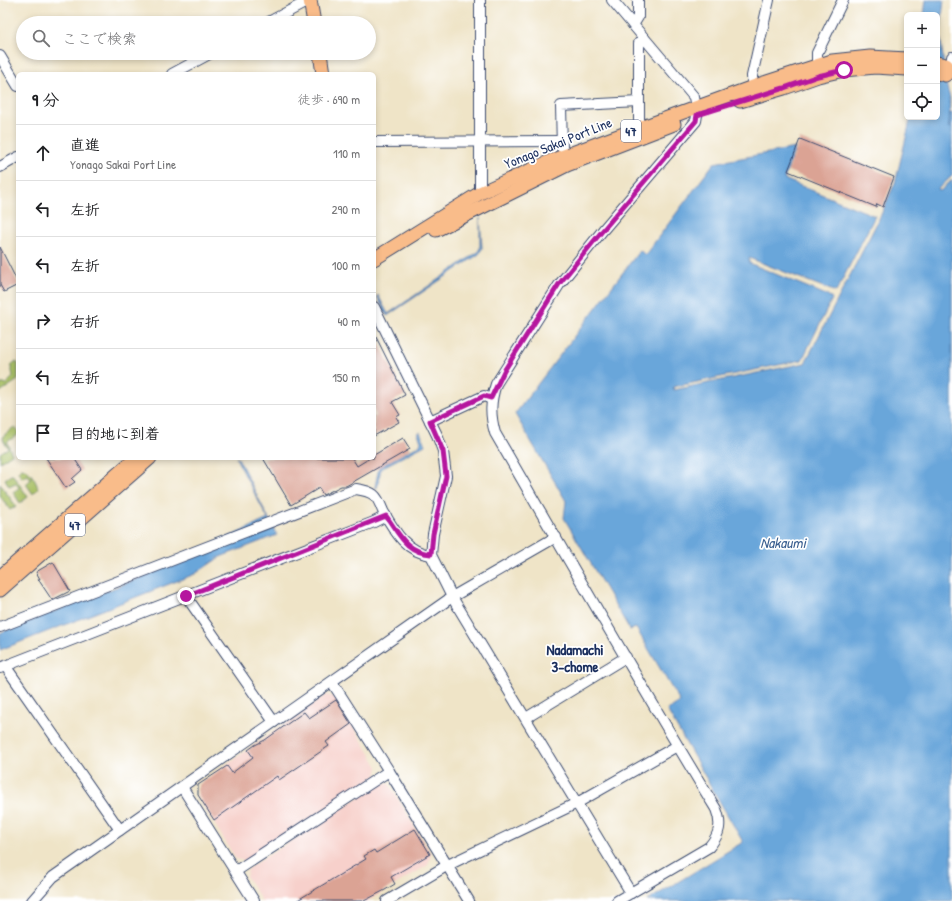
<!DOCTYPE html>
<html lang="ja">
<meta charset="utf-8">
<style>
body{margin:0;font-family:"Patrick Hand","Klee One",sans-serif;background:#f6f6f6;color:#202124}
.controls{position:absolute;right:12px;top:12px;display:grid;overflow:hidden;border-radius:6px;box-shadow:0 2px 6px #0003}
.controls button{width:36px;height:36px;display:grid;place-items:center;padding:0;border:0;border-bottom:1px solid #e0e0e0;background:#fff;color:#202124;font:20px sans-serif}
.stop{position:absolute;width:12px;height:12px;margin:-9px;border:3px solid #b5179e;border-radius:50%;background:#fff}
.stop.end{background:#b5179e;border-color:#fff;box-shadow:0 1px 4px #0008}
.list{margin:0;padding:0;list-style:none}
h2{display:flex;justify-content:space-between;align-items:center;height:52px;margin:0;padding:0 16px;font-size:17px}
h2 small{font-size:13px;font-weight:400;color:#757577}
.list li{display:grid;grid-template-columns:26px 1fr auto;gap:12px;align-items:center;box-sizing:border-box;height:56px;padding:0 16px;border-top:1px solid #e0e0e0}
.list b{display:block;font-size:15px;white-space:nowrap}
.list p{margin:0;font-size:13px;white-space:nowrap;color:#757577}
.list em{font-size:13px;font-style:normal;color:#757577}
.icon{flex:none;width:22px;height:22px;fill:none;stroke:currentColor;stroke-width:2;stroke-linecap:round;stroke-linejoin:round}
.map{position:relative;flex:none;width:952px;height:901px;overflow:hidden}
.search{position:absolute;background:#fff;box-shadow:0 2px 6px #0003;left:16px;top:16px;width:360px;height:44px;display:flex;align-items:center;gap:10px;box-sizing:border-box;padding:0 14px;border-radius:22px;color:#757577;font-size:15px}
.panel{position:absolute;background:#fff;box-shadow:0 2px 6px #0003;left:16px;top:72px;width:360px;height:388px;border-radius:6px}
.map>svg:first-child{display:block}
.built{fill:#f7d0cb}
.green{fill:#a9c065;stroke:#627862}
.water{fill:#69a6da;stroke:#426a9c}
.building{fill:#dba394}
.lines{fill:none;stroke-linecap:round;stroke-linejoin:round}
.minor-casing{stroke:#3b4a6e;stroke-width:12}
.major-casing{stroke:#3b4a6e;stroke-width:15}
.minor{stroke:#fff;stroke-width:10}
.major{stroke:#f9bc8a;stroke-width:13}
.route{stroke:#b5179e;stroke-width:5}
.labels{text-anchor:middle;stroke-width:3.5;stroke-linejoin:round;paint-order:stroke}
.shield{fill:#fff;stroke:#5f6d8e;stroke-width:1}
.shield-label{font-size:13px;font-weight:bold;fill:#1b2f5e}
.street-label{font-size:14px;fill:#1b2f5e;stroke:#fff}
.water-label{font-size:15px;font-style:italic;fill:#3a5f90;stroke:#fff}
.neighbourhood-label{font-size:15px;font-weight:bold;fill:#1b2f5e;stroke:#fff}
</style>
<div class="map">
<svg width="952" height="901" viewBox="0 0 952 901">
<rect width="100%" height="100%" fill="#fff"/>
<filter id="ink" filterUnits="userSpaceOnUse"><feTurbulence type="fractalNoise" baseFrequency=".025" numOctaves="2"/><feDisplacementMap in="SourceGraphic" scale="8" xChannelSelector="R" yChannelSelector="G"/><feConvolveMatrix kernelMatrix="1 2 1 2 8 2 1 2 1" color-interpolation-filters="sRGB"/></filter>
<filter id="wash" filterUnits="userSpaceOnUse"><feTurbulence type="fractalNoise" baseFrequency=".012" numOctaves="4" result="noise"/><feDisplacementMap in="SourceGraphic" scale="16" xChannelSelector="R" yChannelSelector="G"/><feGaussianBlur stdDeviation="0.9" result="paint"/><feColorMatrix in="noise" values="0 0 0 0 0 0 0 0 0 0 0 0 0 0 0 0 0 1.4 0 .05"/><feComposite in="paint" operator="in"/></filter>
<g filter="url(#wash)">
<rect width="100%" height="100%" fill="#efe4c7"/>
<!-- built -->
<g class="built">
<polygon points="326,695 336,698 378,767 376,776 245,861 236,859 197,795 199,784"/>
<polygon points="381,783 389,784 431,854 428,865 368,901 262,901 246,876 249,868"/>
</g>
<!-- green -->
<g class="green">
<polygon points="15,362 18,363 18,380 0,392 0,384 6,384 13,377 11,365"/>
<polygon points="14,427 18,430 18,435 7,442 12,454 0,462 0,453 8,448 2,437"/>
<path d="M21,468C29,468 37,482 38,489L33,494L26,484L31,479L28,475L22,478L18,472Z"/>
<polygon points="11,475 13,475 28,497 20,503 13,492 19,488 16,483 9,486 5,479"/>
<polygon points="0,484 16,506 10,510 0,496"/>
</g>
<!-- water -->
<g class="water">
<polygon points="926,0 944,0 940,34 947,88 950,98 949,128 950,113 952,113 952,176 938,189 940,191 952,180 952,901 647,901 743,842 667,710 680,702 636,628 630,630 564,518 566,501 515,414 640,250 645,255 714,163 795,148 784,179 875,216 836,292 749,258 749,263 831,297 832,299 802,360 673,387 674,390 805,363 880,217 895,183 911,117 937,117 937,15 924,15"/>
<polygon points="480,218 482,248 479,254 387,316 377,296 378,295 388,314 478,252 480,248"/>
<polygon points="420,432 425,445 381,468 377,488 375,487 379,467 420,445 421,442 418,433"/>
<polygon points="236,458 238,458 277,535 220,557 195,574 0,650 0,633 78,602 77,600 81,601 145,576 268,519"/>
</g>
<g id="blocks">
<!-- building -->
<g class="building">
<polygon points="800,139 894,177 883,207 877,204 876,207 788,171"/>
<polygon points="0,247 18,283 18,285 4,292 0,285"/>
<polygon points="374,333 405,395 392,402 400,415 396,417 399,422 374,436 374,417 376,416 374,411"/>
<polygon points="403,438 410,449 346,486 341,486 323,495 319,488 291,505 263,458 352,458 357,466 370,458 374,458 374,455"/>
<polygon points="46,458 74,458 82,470 72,479 75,482 66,488"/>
<polygon points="53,562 70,591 52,600 38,579 40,579 36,572"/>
<polygon points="336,700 351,724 326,742 329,746 279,780 277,776 214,820 198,795 198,785 227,766 232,773 253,757 248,750 255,745 265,740 304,712 309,718"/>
<polygon points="415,829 430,854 391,877 395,884 385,890 364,901 296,901 366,859 364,856 374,850 376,853"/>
</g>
</g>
</g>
<g filter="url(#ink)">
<use href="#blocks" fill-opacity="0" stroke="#3b4a6e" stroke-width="1"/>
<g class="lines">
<!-- minor casing -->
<g class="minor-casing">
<g id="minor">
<path d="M612,0L694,97L697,115L696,121L603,230L559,285L496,384C490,402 490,415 495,433C568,559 640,685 716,809C722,824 720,834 709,847L617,901"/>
<polyline points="267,23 310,0"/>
<polyline points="633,25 638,17 638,0"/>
<polyline points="0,56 18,86"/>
<polyline points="951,71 952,57"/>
<polyline points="817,72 817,53 843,0"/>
<polyline points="172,74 211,53"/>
<polyline points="753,93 752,76 769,0"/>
<polyline points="639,128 639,43 644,38"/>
<polyline points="374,142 561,141"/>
<polyline points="562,148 561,106 639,102"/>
<polyline points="0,167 18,157"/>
<polyline points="480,193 480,0"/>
<polyline points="374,307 437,435 443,451 446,476 433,534 431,555 452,597 631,893"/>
<polyline points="430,421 484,396 491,399"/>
<polyline points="186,596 274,722"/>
<path d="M0,627L356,489C363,490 369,491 374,495C378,498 381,506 383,511C395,532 406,552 431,555"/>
<polyline points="6,667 120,830"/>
<polyline points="0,668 374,522 386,516"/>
<polyline points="526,718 626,657"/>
<polyline points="389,771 469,901"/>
<polyline points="182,787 254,901"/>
<polyline points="236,871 389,771 332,682"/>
<polyline points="32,901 53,877 452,597 556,537"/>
<polyline points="387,901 448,865 577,803 677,746"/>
</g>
</g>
<!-- major casing -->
<g class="major-casing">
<g id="major">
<polyline points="310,0 314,23"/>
<polyline points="320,53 323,74"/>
<polyline points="937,63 946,65 951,71"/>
<polyline points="937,73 945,75 952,71"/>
<polyline points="740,101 784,88 818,76 844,70 875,67 907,69"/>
<polyline points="436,230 567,165 674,124"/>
<polyline points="374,259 480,193 553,160 626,133 761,84 832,61 870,57 907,59"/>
<polyline points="0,577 136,458"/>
<polyline points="0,590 150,458"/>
</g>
</g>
<!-- minor -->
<use href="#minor" class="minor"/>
<!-- major -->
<use href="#major" class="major"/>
</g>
</g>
<g class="lines" filter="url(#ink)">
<!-- route -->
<path class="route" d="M186,596L386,516C400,535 406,552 431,554L433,534L446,476L443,451L430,421L484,396L491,398L504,371L559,284L603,230L696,121L697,115L784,88L818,76L844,70"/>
</g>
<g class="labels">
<!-- shield labels -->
<g class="shield">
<rect x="621" y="120" width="20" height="22" rx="3"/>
<rect x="65" y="514" width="20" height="22" rx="3"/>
</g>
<g class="shield-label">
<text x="631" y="136">47</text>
<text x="75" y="530">47</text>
</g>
<!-- street labels -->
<g class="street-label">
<text transform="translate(558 143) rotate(-22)" y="5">Yonago Sakai Port Line</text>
</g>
<!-- water labels -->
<g class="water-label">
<text x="783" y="548">Nakaumi</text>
</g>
<!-- neighbourhood labels -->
<g class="neighbourhood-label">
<text x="575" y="655">Nadamachi<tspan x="575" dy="17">3-chome</tspan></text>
</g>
</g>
</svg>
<div class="controls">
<button>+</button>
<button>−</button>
<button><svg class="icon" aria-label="locate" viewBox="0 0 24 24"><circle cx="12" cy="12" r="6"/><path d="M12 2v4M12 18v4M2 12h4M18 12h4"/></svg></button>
</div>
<div class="stop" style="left:844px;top:70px"></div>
<div class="stop end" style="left:186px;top:596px"></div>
<div class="search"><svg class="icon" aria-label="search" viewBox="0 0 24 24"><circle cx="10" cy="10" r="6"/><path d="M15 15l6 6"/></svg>ここで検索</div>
<section class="panel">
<h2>9 分<small>徒歩 · 690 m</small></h2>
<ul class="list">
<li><svg class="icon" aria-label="ahead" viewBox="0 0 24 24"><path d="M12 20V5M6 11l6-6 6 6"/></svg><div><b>直進</b><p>Yonago Sakai Port Line</p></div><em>110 m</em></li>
<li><svg class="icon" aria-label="left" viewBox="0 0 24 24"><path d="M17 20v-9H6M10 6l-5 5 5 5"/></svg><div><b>左折</b></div><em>290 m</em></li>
<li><svg class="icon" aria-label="left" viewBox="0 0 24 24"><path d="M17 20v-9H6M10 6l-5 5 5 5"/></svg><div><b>左折</b></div><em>100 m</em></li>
<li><svg class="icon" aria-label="right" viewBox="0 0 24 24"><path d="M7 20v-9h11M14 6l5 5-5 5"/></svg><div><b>右折</b></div><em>40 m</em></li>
<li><svg class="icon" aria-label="left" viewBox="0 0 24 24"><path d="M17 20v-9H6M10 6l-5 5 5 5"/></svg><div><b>左折</b></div><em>150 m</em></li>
<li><svg class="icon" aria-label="arrive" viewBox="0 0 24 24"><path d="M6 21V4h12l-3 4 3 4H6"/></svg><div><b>目的地に到着</b></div></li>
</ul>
</section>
</div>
